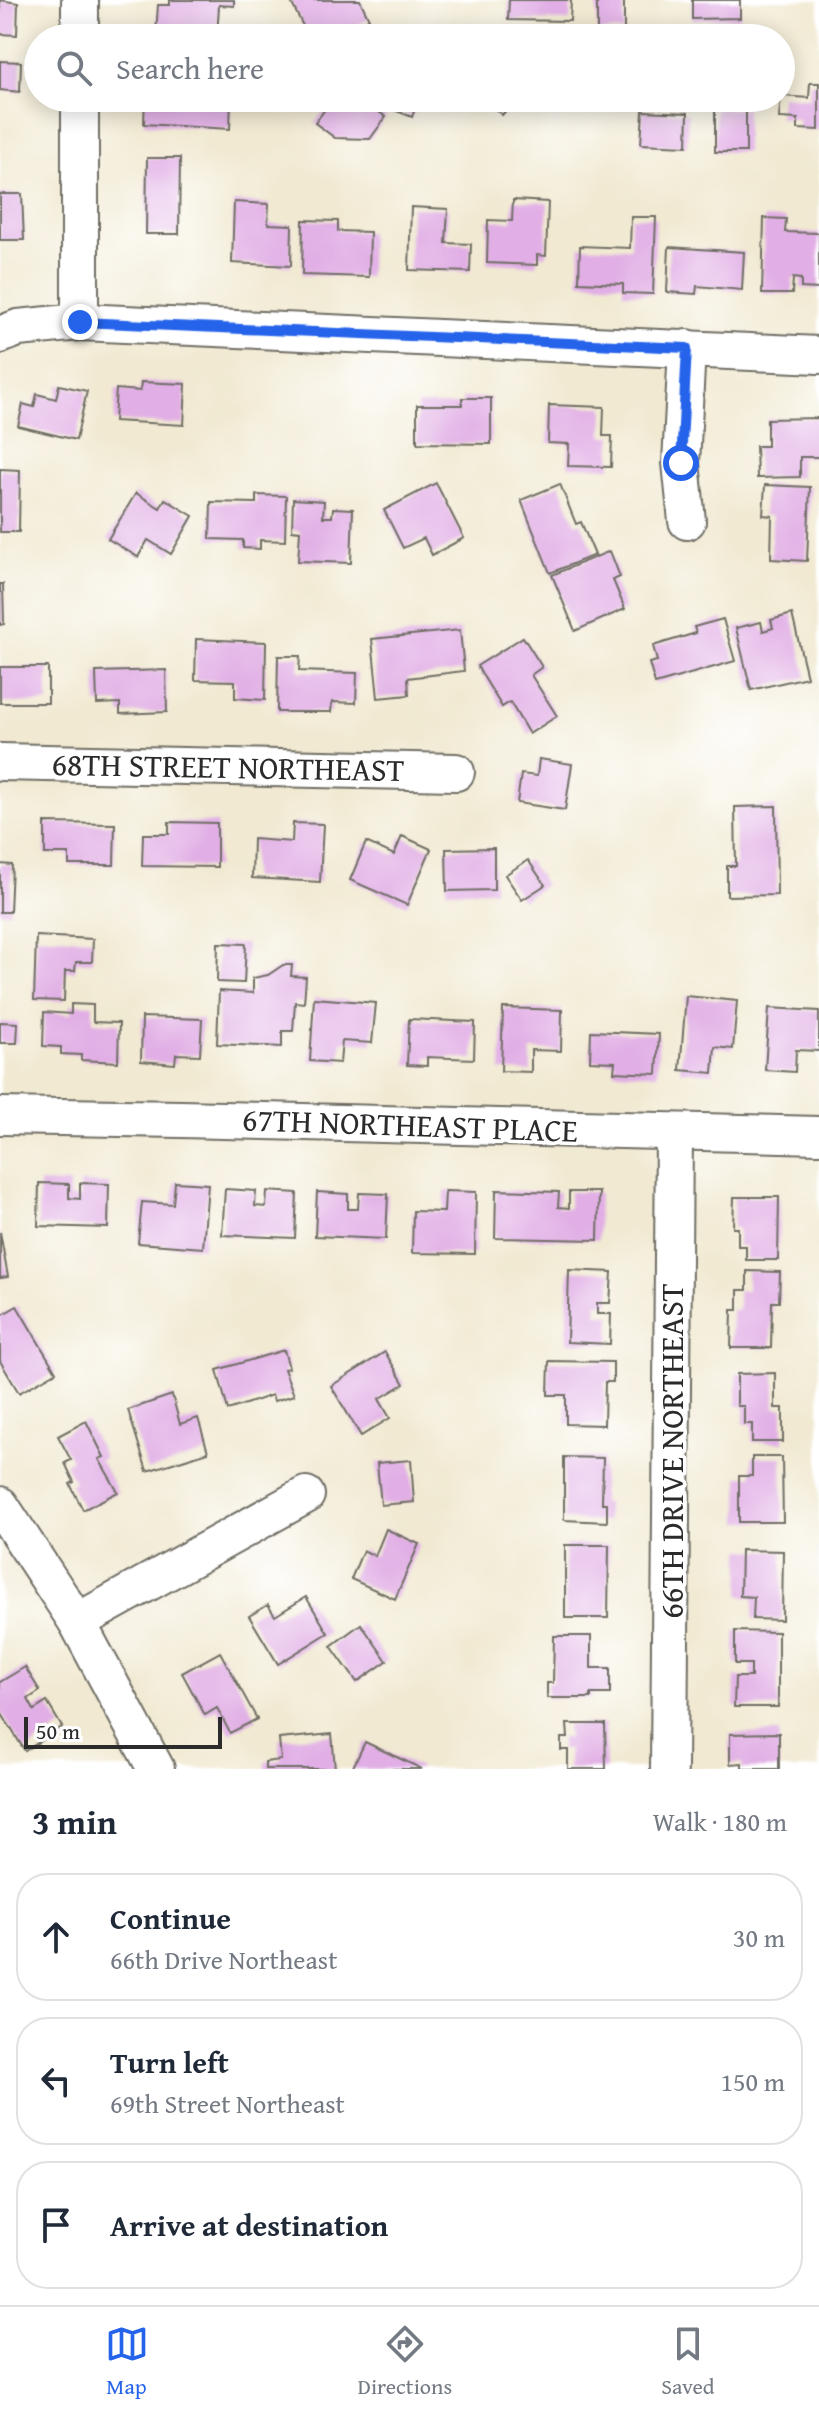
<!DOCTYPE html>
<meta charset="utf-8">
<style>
body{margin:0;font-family:"Gentium Book Plus",serif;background:#f6f6f7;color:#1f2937}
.scale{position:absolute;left:24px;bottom:20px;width:198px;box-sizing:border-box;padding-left:8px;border:4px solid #2b2b2b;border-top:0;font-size:22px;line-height:28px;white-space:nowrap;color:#2b2b2b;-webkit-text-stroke:6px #fff;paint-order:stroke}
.stop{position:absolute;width:24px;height:24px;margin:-18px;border:6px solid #2563eb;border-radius:50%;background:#fff}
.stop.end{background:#2563eb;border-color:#fff;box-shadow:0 2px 8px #0008}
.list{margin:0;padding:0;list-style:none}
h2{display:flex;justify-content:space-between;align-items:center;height:104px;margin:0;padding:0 32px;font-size:34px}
h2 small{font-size:26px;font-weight:400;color:#747a83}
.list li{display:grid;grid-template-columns:52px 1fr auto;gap:24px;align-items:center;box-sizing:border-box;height:128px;margin:0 16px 16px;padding:0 16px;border:2px solid #e0e1e3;border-radius:32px}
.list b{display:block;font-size:30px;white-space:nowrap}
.list p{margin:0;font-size:26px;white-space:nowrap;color:#747a83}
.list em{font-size:26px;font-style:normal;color:#747a83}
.icon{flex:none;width:44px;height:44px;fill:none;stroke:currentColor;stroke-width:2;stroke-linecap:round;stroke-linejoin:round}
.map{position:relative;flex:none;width:819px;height:1769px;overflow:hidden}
.search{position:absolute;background:#fff;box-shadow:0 4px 20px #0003;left:24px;right:24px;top:24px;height:88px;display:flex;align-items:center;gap:20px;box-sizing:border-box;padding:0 28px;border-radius:44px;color:#747a83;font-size:30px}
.sheet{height:536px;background:#fff}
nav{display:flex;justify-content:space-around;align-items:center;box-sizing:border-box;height:112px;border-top:2px solid #e0e1e3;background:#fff;font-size:22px;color:#747a83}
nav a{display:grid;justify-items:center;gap:4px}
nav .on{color:#2563eb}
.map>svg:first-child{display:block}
.building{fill:#e1afe5}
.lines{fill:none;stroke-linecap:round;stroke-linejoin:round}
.minor-casing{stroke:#706e65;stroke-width:40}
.minor{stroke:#fff;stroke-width:36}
.route{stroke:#2563eb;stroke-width:10}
.labels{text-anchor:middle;stroke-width:7;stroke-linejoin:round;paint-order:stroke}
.street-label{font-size:32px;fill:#2b2b2b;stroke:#fff}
</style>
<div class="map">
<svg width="819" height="1769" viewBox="0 0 819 1769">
<rect width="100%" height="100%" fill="#fff"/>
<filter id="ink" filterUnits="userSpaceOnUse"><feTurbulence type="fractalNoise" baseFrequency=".0125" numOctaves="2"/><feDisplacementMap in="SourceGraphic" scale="16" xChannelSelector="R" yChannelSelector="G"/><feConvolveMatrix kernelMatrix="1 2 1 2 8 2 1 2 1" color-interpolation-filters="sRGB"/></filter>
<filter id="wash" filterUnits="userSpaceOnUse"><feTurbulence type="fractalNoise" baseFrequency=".006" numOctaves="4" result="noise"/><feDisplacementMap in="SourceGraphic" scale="32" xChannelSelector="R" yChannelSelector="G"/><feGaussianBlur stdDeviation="1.8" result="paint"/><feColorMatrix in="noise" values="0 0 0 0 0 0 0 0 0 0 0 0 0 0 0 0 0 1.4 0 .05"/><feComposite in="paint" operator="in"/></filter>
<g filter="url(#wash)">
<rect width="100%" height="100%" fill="#f1e9d1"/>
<g id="blocks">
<!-- building -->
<g class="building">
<polygon points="0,0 18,3 17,35 0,34"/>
<polygon points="170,0 234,0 234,6 219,5 217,38 171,38 156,35 158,5 170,5"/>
<polygon points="290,0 360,0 369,19 331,38 309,38"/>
<polygon points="509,0 571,0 570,21 508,20"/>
<rect x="597" y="0" width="27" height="31"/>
<polygon points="692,0 740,0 740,18 692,19"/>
<polygon points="0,61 21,62 20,92 0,90"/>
<polygon points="810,83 819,83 819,130 798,129 798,119 779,118 781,96 809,98"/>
<polygon points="145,98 231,98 230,129 144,124"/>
<polygon points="238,98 268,98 268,106 237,106"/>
<polygon points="333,98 359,98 386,117 370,139 335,138 315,123"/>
<polygon points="363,98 419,98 412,117"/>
<polygon points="483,98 517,98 502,115"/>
<rect x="699" y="98" width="42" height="4"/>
<rect x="715" y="109" width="31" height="43"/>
<polygon points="643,111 688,113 687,146 641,144"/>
<polygon points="147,158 180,158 179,234 146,234"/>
<polygon points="0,194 22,194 24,240 0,240"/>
<polygon points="513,200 548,202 546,256 537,255 537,265 487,263 488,220 512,221"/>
<polygon points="234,202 269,204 268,224 292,225 291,266 232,263"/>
<polygon points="411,207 448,209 446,243 471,244 470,272 409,270"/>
<polygon points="631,217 656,217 653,294 623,293 623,284 579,282 580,246 630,248"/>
<polygon points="764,218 786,219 785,232 819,233 819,289 801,288 801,279 793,278 792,294 762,294"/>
<polygon points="303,220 338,221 338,231 370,232 369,277 302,275"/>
<polygon points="669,247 744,252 742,290 697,286 696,294 667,292"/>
<polygon points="141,382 186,384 184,425 114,421 116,389 140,391"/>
<polygon points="59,385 87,391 76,440 18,426 23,404 34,407 37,394 56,399"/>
<polygon points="462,398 491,398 491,444 417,443 417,405 462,405"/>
<polygon points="549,405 604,407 603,436 612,436 611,467 568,466 569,444 548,443"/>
<polygon points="819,418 819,457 800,457 800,477 757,478 756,446 767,446 767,419"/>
<polygon points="0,469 20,470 19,532 0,532"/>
<polygon points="436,483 464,538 432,555 424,538 403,548 384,510"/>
<polygon points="560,484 576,524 581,522 595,555 550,573 521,500"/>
<polygon points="765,485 810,487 807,561 771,559 772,516 763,515"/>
<polygon points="136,493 160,508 165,499 193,516 171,554 148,540 138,557 108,539"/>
<polygon points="256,495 286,496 285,541 260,540 260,549 243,548 243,540 210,539 211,502 256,503"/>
<polygon points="293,499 324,501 323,517 332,517 333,508 353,509 351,563 298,561 300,531 292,530"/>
<polygon points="610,551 620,577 613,580 625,609 575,631 552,575"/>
<polygon points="0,584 3,584 4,624 0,625"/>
<polygon points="792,614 807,677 751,690 736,628 761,622 763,631 773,628 771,620"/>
<polygon points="723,619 735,661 655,684 649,663 657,661 653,646 696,633 694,627"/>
<polygon points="460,630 464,671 408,678 409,695 378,698 372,639"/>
<polygon points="523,637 542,667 531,675 557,716 529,734 510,702 502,707 477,666"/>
<polygon points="196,639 266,642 265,700 235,698 235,681 195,680"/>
<polygon points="278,656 300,656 299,671 357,673 356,703 332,702 331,712 277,712"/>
<rect x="0" y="667" width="48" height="36"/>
<polygon points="166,670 167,712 120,714 120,703 97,704 96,672"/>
<polygon points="539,759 572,764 565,810 517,803 521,774 537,776"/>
<polygon points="776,806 777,895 727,896 727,866 736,866 735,807"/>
<polygon points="169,822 217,823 217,867 142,866 143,834 169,834"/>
<polygon points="45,823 115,824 114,865 69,865 69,854 45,854"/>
<polygon points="293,823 323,824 320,882 252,878 253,839 292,842"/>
<polygon points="402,836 431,849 407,905 350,880 366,842 394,855"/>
<polygon points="494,848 494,890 447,891 446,849"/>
<polygon points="528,860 545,885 522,900 505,875"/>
<polygon points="0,864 12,865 10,912 0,912"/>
<polygon points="36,936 93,939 92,962 76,962 75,971 65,971 64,1001 34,1000"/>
<polygon points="218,943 246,944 244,983 217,982"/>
<polygon points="283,965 292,965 291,976 306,977 304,1003 295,1002 293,1031 282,1031 282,1047 217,1044 219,991 253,993 253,978 268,975"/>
<polygon points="686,996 737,1001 733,1049 715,1047 713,1073 680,1070"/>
<polygon points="314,998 376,1003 372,1043 342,1041 340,1063 310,1061"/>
<polygon points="71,1004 93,1005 93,1022 119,1023 118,1062 81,1060 81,1055 61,1054 61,1047 43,1046 44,1012 71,1014"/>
<polygon points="503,1008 562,1010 561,1051 531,1050 531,1072 501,1071"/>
<polygon points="769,1008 819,1011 819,1051 796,1050 795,1072 765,1070"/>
<polygon points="142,1017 202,1019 200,1055 176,1054 175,1064 141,1061"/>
<polygon points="409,1019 475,1022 474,1059 427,1057 427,1066 407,1065"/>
<polygon points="0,1022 18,1023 17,1043 0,1043"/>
<polygon points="591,1031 659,1034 657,1074 614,1072 615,1062 590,1061"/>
<polygon points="175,1182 208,1184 203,1248 138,1243 142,1202 173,1204"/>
<polygon points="39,1183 69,1184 69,1198 80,1199 80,1183 109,1184 108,1228 38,1226"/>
<polygon points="225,1189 256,1191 255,1206 266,1207 267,1191 297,1193 295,1238 222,1235"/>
<polygon points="496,1190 559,1192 558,1207 569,1208 569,1192 599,1192 598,1240 495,1238"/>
<polygon points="445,1191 476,1192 475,1254 412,1253 413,1211 444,1212"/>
<polygon points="317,1192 348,1194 348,1209 358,1209 359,1193 388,1194 386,1239 315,1236"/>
<polygon points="734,1197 779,1197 778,1260 746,1260 746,1246 738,1246 738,1228 733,1228"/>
<polygon points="0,1232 8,1277 0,1278"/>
<polygon points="569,1270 612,1272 610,1303 597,1303 597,1314 611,1314 610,1344 567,1342"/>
<polygon points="747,1271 780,1272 779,1302 772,1302 771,1348 731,1348 732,1310 738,1310 738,1290 747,1290"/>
<polygon points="17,1306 56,1372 19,1393 0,1361 0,1316"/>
<polygon points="284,1350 289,1368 284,1369 294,1395 274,1401 272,1395 228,1410 217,1370"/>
<polygon points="385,1352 404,1384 379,1399 390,1418 361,1436 331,1386"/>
<polygon points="549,1361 613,1362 613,1382 605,1382 604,1425 566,1424 566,1395 548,1395"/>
<polygon points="775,1373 775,1408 783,1408 783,1442 752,1442 752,1424 744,1424 744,1406 737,1406 737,1374"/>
<polygon points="172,1395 180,1424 198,1418 208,1452 147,1471 128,1410"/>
<polygon points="86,1421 104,1457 99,1459 118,1492 83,1510 70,1484 74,1482 65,1463 71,1460 58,1436"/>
<polygon points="564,1457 603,1458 602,1503 607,1503 607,1522 564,1520"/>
<polygon points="752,1457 782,1457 783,1522 739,1522 739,1476 752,1476"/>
<polygon points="411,1460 414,1502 381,1505 377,1463"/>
<polygon points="386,1529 419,1544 395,1599 351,1579 363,1550 375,1556"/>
<polygon points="565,1545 609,1545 608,1618 565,1618"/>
<polygon points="741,1550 783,1551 782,1620 753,1619 754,1597 740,1596"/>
<polygon points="306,1597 328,1633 278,1664 249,1616 268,1605 275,1616"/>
<polygon points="361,1624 387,1661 357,1682 331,1646"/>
<polygon points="735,1631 778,1632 778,1707 734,1707 735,1677 751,1677 751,1664 735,1664"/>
<polygon points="554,1636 591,1636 591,1668 610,1668 610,1694 591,1694 591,1698 547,1698 547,1683 553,1683"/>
<polygon points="220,1652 257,1719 230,1733 217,1708 205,1715 182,1673"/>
<polygon points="25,1667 40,1691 28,1699 34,1710 47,1702 62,1727 25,1751 0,1711 0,1682"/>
<polygon points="567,1724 605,1724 606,1769 568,1769 568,1750 561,1750 561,1738 568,1738"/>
<polygon points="779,1733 779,1769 742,1769 742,1763 730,1764 730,1734"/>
<polygon points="332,1734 335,1769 265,1769 265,1762 281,1760 279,1739"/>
<polygon points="365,1742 422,1769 352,1769"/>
</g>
</g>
</g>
<g filter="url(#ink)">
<use href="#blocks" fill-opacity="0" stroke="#706e65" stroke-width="2"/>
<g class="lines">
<!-- minor casing -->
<g class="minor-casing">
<g id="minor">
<polyline points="80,0 80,38"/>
<polyline points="80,98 80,322"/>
<polyline points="0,335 18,328 80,322 819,355"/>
<polyline points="687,348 681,463 687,521"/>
<polyline points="0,762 456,772"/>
<polyline points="0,1116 181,1119 819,1135"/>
<polyline points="0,1505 77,1622 156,1769"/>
<polyline points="77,1622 306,1495"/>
<polyline points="669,1769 674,1133"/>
</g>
</g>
<!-- minor -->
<use href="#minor" class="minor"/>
</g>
</g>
<g class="lines" filter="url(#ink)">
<!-- route -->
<polyline class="route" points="80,322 687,348 681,463"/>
</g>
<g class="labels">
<!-- street labels -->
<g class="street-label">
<text transform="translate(228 767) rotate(1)" y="11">68TH STREET NORTHEAST</text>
<text transform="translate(410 1125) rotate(2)" y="11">67TH NORTHEAST PLACE</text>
<text transform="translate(672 1451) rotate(-90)" y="11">66TH DRIVE NORTHEAST</text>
</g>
</g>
</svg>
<div class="scale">50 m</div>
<div class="stop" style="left:681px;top:463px"></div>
<div class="stop end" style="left:80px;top:322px"></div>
<div class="search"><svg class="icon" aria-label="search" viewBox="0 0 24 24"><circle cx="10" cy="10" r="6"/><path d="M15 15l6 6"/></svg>Search here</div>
</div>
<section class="sheet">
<h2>3 min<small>Walk · 180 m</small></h2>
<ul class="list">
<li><svg class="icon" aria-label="ahead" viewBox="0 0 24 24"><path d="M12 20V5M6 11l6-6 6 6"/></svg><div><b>Continue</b><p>66th Drive Northeast</p></div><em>30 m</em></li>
<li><svg class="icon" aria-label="left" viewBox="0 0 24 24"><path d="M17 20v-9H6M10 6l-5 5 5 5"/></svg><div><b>Turn left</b><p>69th Street Northeast</p></div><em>150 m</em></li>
<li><svg class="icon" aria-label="arrive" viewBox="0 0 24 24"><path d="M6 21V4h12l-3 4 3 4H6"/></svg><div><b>Arrive at destination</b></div></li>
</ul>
</section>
<nav>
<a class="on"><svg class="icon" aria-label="map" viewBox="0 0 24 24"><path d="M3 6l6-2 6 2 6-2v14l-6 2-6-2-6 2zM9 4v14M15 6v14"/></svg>Map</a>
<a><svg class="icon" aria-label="directions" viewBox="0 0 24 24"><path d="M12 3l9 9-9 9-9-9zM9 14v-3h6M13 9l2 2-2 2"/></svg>Directions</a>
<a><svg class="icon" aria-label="saved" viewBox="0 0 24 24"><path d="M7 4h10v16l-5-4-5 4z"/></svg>Saved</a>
</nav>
